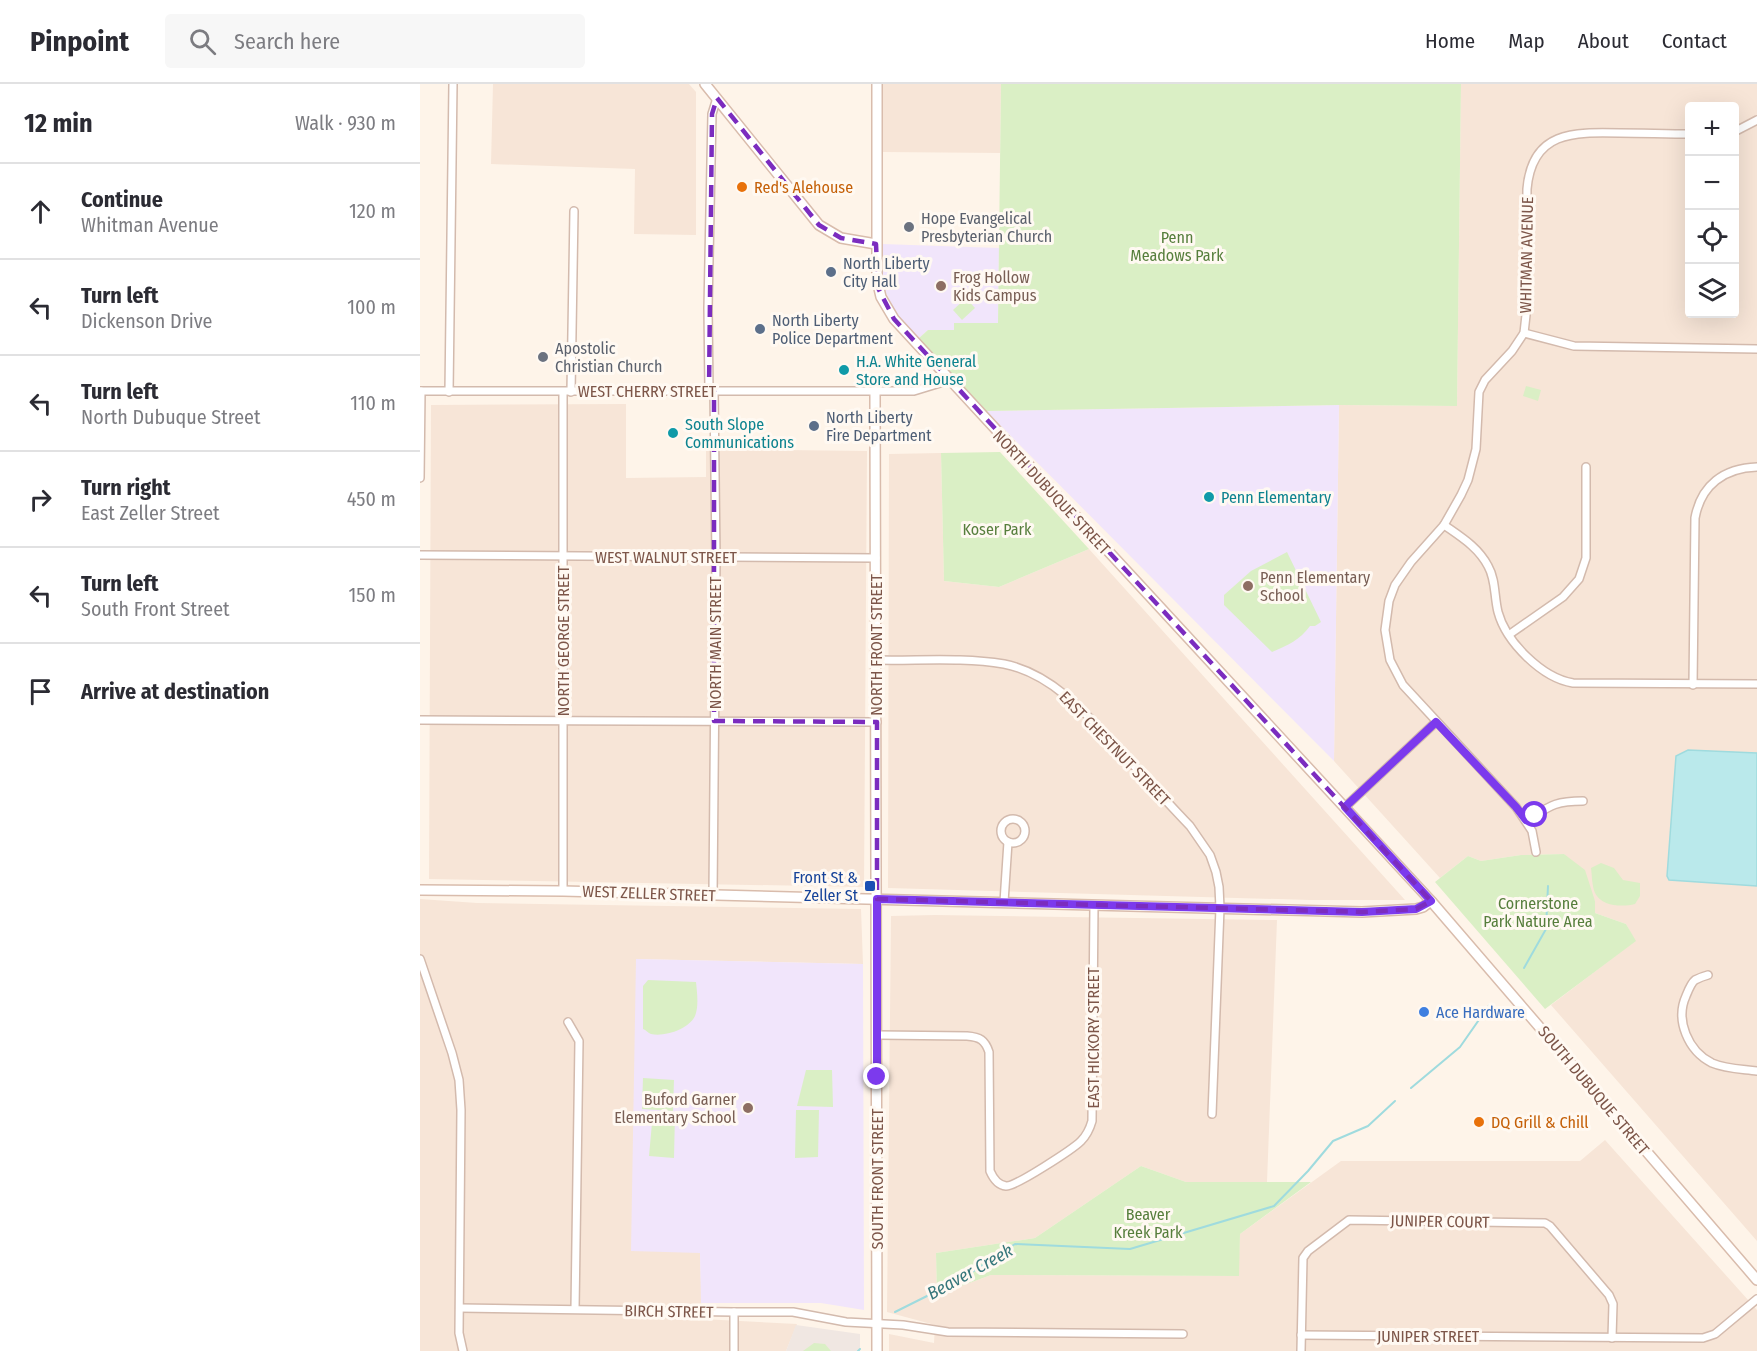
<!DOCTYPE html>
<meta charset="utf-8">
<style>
body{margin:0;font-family:"Fira Sans Condensed",sans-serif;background:#f7f7f7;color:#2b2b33}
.controls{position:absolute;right:18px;top:18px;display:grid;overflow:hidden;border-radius:6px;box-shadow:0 6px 24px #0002}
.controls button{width:54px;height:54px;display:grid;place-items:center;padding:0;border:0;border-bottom:2px solid #e1e1e2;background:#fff;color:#2b2b33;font:30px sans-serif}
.stop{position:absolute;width:18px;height:18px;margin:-14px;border:4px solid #7c3aed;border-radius:50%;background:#fff}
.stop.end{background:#7c3aed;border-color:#fff;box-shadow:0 2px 6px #0008}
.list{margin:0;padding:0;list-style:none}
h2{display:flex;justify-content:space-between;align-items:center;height:78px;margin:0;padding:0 24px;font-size:26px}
h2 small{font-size:20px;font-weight:400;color:#7c7c81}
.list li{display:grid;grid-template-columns:39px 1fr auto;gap:18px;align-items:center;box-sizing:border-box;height:96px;padding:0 24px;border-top:2px solid #e1e1e2}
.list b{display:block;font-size:22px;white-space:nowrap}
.list p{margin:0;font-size:20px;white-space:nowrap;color:#7c7c81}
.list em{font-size:20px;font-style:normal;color:#7c7c81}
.icon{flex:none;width:33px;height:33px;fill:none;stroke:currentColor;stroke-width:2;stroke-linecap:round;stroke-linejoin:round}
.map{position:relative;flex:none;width:1337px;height:1267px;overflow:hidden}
header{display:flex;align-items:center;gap:36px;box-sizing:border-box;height:84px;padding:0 30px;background:#fff;border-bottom:2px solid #e1e1e2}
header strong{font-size:28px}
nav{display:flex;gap:33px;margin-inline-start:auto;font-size:21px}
.search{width:420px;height:54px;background:#f7f7f7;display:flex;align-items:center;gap:15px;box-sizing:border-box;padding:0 21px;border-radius:6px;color:#7c7c81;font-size:22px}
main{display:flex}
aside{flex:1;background:#fff}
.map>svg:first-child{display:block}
.residential{fill:#f7e5d7;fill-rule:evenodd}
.industrial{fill:#f0e7e2}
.education{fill:#f1e5fb}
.green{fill:#daefc5}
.water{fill:#bae9eb;stroke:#9fdbde;stroke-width:1.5}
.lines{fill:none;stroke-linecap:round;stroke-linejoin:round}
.stream{stroke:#9fdbde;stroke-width:2}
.street-casing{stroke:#d3baad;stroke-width:10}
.secondary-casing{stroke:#d9bcac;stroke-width:12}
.street{stroke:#fff;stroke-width:7}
.secondary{stroke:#fff;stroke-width:9}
.route{stroke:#7c3aed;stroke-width:8}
.marked{fill:none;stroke:#7b2cbf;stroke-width:4.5;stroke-dasharray:12 8;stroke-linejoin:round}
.food-dot{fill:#e8710a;stroke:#fff9f2;stroke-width:2}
.worship-dot{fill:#6b7280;stroke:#fff9f2;stroke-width:2}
.service-dot{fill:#5c6f8a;stroke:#fff9f2;stroke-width:2}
.education-dot{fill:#8d6e63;stroke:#fff9f2;stroke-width:2}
.culture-dot{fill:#0f9aa8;stroke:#fff9f2;stroke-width:2}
.transit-dot{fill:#1a4fb4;stroke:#fff9f2;stroke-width:2}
.shop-dot{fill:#3f7fe0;stroke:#fff9f2;stroke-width:2}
.labels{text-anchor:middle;stroke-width:6;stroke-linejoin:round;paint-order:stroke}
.food-label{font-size:16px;fill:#c56008;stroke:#fff9f2;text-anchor:start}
.worship-label{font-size:16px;fill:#5b616d;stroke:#fff9f2;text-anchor:start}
.park-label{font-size:16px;fill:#567e3c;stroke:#fff9f2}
.street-label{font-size:16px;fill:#7d5649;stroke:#fff9f2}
.service-label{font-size:16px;fill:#4e5e75;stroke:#fff9f2;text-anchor:start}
.education-label{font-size:16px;fill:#785e54;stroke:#fff9f2;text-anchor:start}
.culture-label{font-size:16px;fill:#0d838f;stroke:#fff9f2;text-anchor:start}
.transit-label{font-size:16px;fill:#164399;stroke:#fff9f2;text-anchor:end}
.shop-label{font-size:16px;fill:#366cbe;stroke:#fff9f2;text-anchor:start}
.water-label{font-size:18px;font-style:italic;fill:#37777c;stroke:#fff9f2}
</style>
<header>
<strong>Pinpoint</strong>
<div class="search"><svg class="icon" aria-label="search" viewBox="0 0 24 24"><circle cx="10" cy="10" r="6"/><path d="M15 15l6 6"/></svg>Search here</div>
<nav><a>Home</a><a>Map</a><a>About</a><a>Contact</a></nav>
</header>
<main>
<aside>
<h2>12 min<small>Walk · 930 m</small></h2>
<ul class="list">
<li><svg class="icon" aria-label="ahead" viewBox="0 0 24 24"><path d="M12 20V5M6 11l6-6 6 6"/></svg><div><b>Continue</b><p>Whitman Avenue</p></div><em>120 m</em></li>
<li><svg class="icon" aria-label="left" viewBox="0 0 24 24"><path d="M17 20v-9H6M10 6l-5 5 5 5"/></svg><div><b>Turn left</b><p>Dickenson Drive</p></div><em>100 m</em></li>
<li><svg class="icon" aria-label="left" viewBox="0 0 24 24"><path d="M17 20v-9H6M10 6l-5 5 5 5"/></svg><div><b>Turn left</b><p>North Dubuque Street</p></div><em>110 m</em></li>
<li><svg class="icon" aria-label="right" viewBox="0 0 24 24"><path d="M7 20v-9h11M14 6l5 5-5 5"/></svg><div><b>Turn right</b><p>East Zeller Street</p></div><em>450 m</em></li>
<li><svg class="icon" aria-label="left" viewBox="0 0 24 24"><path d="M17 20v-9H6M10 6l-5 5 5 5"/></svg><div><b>Turn left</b><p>South Front Street</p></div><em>150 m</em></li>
<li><svg class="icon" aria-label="arrive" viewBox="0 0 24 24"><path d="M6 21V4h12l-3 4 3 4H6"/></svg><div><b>Arrive at destination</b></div></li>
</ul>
</aside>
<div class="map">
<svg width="1337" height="1267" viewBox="0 0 1337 1267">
<rect width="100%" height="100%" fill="#fef4e9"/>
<!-- residential -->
<g class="residential">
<polygon points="73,0 269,0 276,8 276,151 214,150 215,85 71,80"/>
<polygon points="462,0 581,0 580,69 463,68"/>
<path d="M1041,0H1337V1157L1131,921L1215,857L1206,840L1175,829V817L1144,770L1101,771L1061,777L1048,772L1020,794L914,677L919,321L1037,322ZM1270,22H1314V230H1270Z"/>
<polygon points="206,320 206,394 286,393 286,365 447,367 444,803 9,795 11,321"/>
<polygon points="521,369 524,497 579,503 669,465 985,816 890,816 468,804 469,370"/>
<polygon points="0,815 57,819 441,825 443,880 216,875 280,1168 282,1235 377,1240 366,1267 0,1267"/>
<polygon points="515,831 857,836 847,1098 766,1098 721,1082 615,1154 516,1169 517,1211 571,1191 818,1192 820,1150 921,1077 1160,1077 1185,1056 1337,1226 1337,1267 469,1267 469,1250 514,1259 515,1241 467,1228 471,832"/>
</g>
<!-- industrial -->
<polygon class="industrial" points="376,1241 440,1250 440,1267 366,1267"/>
<!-- education -->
<g class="education">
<polygon points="462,160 579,164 578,239 534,240 534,246 508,246 498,255 479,235 466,209 461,184"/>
<polygon points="919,321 914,677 566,327"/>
<polygon points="216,875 443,880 444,1226 401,1219 281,1219 280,1169 211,1167"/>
</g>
<!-- green -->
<g class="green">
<polygon points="581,0 1041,0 1037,322 919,321 566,327 498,255 508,246 534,246 534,239 578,239"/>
<polygon points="546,214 555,224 542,236 533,226"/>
<polygon points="1106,302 1121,306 1118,317 1103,312"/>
<polygon points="580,368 669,465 579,503 524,497 521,369"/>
<path d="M867,468L901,538L895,542H890C880,556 868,561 852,568L804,521V511L831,487Z"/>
<polygon points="1144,770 1165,786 1175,817 1175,829 1206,840 1216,857 1125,925 1015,798 1048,772 1061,777 1101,771"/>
<path d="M1181,779L1194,784L1203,796L1220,799V812L1215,820C1203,823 1182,823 1175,809C1172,802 1172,792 1171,784Z"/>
<path d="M228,896L276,898C277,908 279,922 275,932C269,945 245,953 231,950C228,949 226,946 223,945V902Z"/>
<polygon points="386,986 412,986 413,1023 377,1022"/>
<polygon points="223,994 254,996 253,1027 222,1025"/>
<polygon points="376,1026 399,1026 398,1073 375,1074"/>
<polygon points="233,1028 255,1029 254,1074 229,1072"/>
<polygon points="721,1082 766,1098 891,1098 820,1150 819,1192 571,1191 517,1211 516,1169 615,1154"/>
<polygon points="394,1259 405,1260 411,1267 383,1267"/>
</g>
<!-- water -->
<polygon class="water" points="1268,666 1337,669 1337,802 1249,796 1247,792 1256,672"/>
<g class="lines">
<!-- stream -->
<g class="stream">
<polyline points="1104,884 1126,845 1128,802"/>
<polyline points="991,1004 1040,963 1070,920"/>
<polyline points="475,1228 543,1194 595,1160 710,1165 854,1122 888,1087 913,1057 948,1042 975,1017"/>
<polyline points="438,1267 440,1265"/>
</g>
<!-- street casing -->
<g class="street-casing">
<g id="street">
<polyline points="1314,48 1337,36"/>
<polyline points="1104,249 1154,262 1337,265"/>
<polyline points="0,307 494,307 530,296"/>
<polyline points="289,307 288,224 292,30 297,14"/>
<polyline points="29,308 33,0"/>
<polyline points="151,308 154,127"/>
<polyline points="0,394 1,307"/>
<path d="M1024,441C1041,453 1058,463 1068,482C1076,496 1074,512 1078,528C1086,558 1122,594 1153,599L1337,600"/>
<polyline points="0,471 456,474"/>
<polyline points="1090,550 1143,513 1159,495 1166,474 1166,383"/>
<path d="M456,576C498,577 542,573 584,580C635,590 672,636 705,672C727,696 748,719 770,742L790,771L796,788L799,803L800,824L792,1030"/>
<path d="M1273,601L1275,434C1281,401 1304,384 1337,383"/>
<polyline points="0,636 457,638"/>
<polyline points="925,723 1016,638"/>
<circle cx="593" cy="747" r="12"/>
<path d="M1106,737C1130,722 1134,717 1163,717"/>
<path d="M1116,768L1112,747L1096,723L983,601L970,576L965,546L969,517L975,501L991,478L1024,441L1041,411L1048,396L1056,365L1059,308L1065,296L1092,267L1104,249L1106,231L1107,105C1112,47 1153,48 1200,49C1223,49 1246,50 1270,50"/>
<polyline points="143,807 143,308"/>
<polyline points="293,811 296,473 294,307"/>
<polyline points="584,818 588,758"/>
<polyline points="0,875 32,969 39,996 41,1026 39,1249 43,1267"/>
<path d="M1288,891C1284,892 1279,894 1275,896C1271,899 1268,907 1266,912C1255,936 1268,967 1292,979C1306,985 1322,985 1337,987"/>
<polyline points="148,938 159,957 155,1225"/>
<path d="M458,951L547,952C560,953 565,956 569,968L570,1087C573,1094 577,1101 586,1102C595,1103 653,1065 661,1057C667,1051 670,1044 672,1037L674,821"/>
<polyline points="40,1224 314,1228 373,1228 426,1238 483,1241 528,1248 763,1250"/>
<polyline points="881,1251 1283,1254 1295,1250 1337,1215"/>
<polyline points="314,1267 314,1228"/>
<polyline points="881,1267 883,1174 888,1167 929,1136 1125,1139 1130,1142 1189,1211 1193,1220 1192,1254"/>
</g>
</g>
<!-- secondary casing -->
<g class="secondary-casing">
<g id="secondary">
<polyline points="285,0 399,141 421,154 456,160"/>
<polyline points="457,0 457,196 461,213 474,235 1011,817 1337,1196"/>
<polyline points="455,307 457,1267"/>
<polyline points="0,806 143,807 942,828 996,825 1003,823 1011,817"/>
</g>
</g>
<!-- street -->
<use href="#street" class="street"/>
<!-- secondary -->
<use href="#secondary" class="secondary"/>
</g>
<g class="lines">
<!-- route -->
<polyline class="route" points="457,993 457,815 942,828 996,825 1011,817 925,723 1016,638 1096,723 1106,736 1115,731"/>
</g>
<!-- marked area -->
<path class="marked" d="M297,14L399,141L421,154L456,160L458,204L474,235L1011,817L996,825L942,828L457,815V638L294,637V307H289L292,30Z"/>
<!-- markers -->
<g class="food-dot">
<circle cx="322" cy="103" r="6"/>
<circle cx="1059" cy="1038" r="6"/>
</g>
<g class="worship-dot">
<circle cx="489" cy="143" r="6"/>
<circle cx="123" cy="273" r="6"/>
</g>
<g class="service-dot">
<circle cx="411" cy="188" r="6"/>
<circle cx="340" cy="245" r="6"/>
<circle cx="394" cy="342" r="6"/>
</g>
<g class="education-dot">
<circle cx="521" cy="202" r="6"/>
<circle cx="828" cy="502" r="6"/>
<circle cx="328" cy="1024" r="6"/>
</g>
<g class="culture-dot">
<circle cx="424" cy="286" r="6"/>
<circle cx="253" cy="349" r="6"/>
<circle cx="789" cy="413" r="6"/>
</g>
<rect class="transit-dot" x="444" y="796" width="12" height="12" rx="3"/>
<circle class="shop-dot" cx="1004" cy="928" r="6"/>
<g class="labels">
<!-- food labels -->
<g class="food-label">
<text x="334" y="109">Red's Alehouse</text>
<text x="1071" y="1044">DQ Grill &amp; Chill</text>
</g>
<!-- worship labels -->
<g class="worship-label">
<text x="501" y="140">Hope Evangelical<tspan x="501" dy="18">Presbyterian Church</tspan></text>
<text x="135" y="270">Apostolic<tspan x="135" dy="18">Christian Church</tspan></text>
</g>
<!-- park labels -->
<g class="park-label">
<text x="757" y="159">Penn<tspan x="757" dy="18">Meadows Park</tspan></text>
<text x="577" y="451">Koser Park</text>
<text x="1118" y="825">Cornerstone<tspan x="1118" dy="18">Park Nature Area</tspan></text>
<text x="728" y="1136">Beaver<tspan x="728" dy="18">Kreek Park</tspan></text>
</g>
<!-- street labels -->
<g class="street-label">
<text transform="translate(1106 171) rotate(-89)" y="6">WHITMAN AVENUE</text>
<text x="227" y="313">WEST CHERRY STREET</text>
<text transform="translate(632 408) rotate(47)" y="6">NORTH DUBUQUE STREET</text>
<text x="246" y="479">WEST WALNUT STREET</text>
<text transform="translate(143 557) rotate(-90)" y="6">NORTH GEORGE STREET</text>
<text transform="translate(295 559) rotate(-90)" y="6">NORTH MAIN STREET</text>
<text transform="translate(456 561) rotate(-90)" y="6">NORTH FRONT STREET</text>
<text transform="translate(695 664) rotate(46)" y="6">EAST CHESTNUT STREET</text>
<text transform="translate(229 809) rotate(2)" y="6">WEST ZELLER STREET</text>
<text transform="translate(673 954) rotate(-90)" y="6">EAST HICKORY STREET</text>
<text transform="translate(1174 1006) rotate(50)" y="6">SOUTH DUBUQUE STREET</text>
<text transform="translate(457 1095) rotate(-90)" y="6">SOUTH FRONT STREET</text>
<text transform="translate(1020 1137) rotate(1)" y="6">JUNIPER COURT</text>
<text transform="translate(249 1227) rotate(1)" y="6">BIRCH STREET</text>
<text x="1008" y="1258">JUNIPER STREET</text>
</g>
<!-- service labels -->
<g class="service-label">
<text x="423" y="185">North Liberty<tspan x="423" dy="18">City Hall</tspan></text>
<text x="352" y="242">North Liberty<tspan x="352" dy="18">Police Department</tspan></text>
<text x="406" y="339">North Liberty<tspan x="406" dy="18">Fire Department</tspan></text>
</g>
<!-- education labels -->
<g class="education-label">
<text x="533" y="199">Frog Hollow<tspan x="533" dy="18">Kids Campus</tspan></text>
<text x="840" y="499">Penn Elementary<tspan x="840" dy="18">School</tspan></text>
<text x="316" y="1021" text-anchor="end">Buford Garner<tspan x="316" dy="18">Elementary School</tspan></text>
</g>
<!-- culture labels -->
<g class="culture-label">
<text x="436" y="283">H.A. White General<tspan x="436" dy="18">Store and House</tspan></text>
<text x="265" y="346">South Slope<tspan x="265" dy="18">Communications</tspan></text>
<text x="801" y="419">Penn Elementary</text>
</g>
<!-- transit labels -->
<g class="transit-label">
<text x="438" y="799">Front St &amp;<tspan x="438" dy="18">Zeller St</tspan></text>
</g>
<!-- shop labels -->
<g class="shop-label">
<text x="1016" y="934">Ace Hardware</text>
</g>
<!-- water labels -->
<g class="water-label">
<text transform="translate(550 1188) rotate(-29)" y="6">Beaver Creek</text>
</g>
</g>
</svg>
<div class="controls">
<button>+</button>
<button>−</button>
<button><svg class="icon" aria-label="locate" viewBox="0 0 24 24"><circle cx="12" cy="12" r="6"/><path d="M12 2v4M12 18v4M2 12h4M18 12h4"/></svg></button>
<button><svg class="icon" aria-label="layers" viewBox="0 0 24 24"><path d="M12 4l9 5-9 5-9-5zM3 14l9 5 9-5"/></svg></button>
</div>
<div class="stop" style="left:1115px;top:731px"></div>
<div class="stop end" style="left:457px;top:993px"></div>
</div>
</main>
